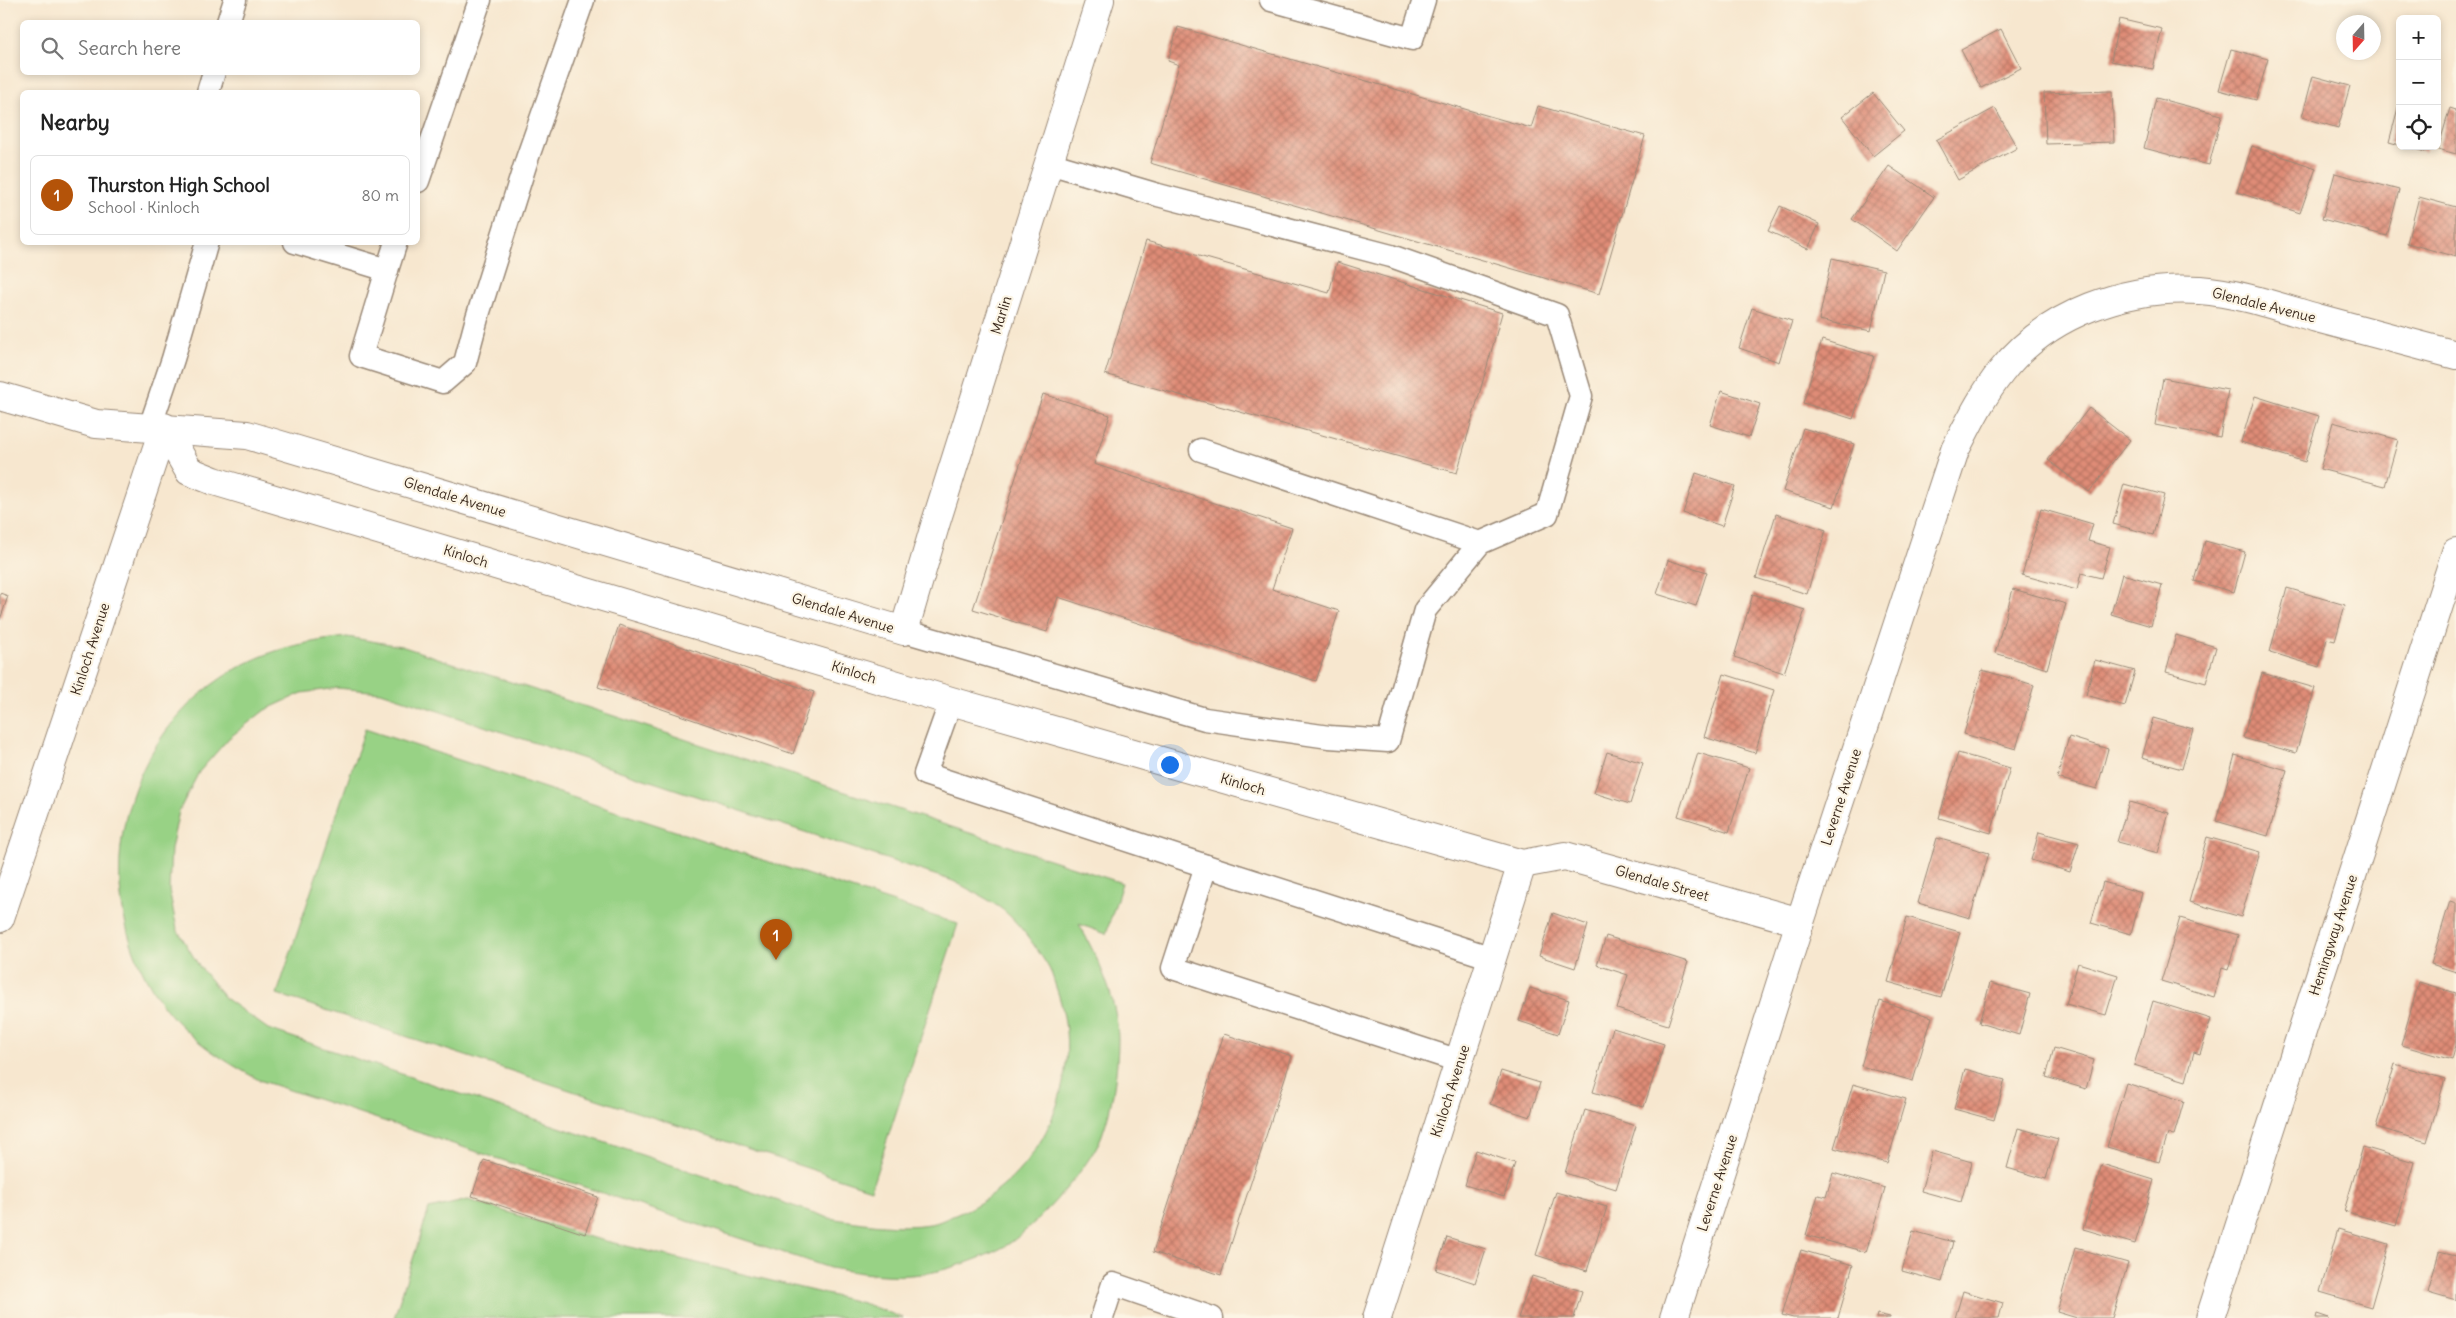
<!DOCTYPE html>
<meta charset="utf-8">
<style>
body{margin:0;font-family:Delius,sans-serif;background:#f6f6f6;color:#222}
.controls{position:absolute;right:15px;top:15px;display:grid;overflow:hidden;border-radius:8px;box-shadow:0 2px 8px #0003}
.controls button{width:45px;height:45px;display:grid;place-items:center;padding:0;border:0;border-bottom:1px solid #e0e0e0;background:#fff;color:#222;font:25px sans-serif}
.compass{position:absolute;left:2336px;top:15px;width:45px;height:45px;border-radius:50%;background:#fff;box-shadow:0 2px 8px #0003;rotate:200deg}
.you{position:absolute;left:1169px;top:764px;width:18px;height:18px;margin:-12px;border:4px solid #fff;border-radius:50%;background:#1a73e8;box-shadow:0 0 0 8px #1a73e833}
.badge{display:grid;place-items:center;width:32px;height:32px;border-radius:50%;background:#b45309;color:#fff;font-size:16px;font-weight:700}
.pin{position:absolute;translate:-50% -41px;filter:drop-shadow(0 1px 2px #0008)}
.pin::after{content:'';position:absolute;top:26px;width:18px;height:15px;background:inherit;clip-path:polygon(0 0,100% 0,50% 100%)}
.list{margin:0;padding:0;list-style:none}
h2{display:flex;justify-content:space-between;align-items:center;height:65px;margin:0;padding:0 20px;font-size:21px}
h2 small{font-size:16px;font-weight:400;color:#767676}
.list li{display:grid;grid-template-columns:32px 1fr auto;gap:15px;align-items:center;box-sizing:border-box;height:80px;margin:0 10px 10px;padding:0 10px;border:1px solid #e0e0e0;border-radius:8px}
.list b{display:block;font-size:19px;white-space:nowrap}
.list p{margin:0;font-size:16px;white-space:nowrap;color:#767676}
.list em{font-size:16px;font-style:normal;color:#767676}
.icon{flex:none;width:28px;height:28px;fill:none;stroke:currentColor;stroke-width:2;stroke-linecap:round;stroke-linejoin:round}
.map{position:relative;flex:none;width:2456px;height:1318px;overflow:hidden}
.search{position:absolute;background:#fff;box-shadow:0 2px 8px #0003;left:20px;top:20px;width:400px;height:55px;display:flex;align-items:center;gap:12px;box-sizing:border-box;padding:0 18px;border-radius:8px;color:#767676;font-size:19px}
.panel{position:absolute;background:#fff;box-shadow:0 2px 8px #0003;left:20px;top:90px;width:400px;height:155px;border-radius:8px}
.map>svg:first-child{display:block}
.garden{fill:#98d285;stroke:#6a7e52;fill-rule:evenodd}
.building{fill:url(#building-cross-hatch)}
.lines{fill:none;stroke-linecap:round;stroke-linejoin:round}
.lane-casing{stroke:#998876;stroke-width:25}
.street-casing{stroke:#998876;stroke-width:30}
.lane{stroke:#fff;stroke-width:22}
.street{stroke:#fff;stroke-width:28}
.labels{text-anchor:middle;stroke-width:4.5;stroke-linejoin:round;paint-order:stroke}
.street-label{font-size:14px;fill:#3b2a1e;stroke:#fcf5e5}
</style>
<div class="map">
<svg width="2456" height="1318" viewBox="0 0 2456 1318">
<defs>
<pattern id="building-cross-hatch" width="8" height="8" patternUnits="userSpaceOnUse" patternTransform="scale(1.25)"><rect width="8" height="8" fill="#df8c77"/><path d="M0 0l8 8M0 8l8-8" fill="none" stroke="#b67361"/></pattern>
</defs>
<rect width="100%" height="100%" fill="#fcf5e5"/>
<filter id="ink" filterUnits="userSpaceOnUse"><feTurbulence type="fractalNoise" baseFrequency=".02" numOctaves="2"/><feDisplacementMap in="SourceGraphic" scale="10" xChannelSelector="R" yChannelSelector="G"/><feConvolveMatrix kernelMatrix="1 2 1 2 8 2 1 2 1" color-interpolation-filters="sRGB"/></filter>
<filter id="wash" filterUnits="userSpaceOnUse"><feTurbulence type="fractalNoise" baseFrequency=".0096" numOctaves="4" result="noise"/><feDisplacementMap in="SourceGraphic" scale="20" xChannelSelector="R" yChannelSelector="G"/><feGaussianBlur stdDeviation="1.12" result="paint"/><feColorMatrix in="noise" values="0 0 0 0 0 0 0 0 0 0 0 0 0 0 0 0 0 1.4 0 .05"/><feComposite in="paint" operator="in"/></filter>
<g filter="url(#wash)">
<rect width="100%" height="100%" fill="#f7e7cf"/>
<!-- garden -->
<g class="garden">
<path d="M347,637L401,646L1122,883L1106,934L1079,924C1098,959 1117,997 1118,1038C1118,1069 1113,1105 1102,1135C1091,1166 1037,1224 1010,1243C991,1256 943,1272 921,1274C891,1278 860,1273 830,1268L259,1080C221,1059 186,1038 160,1001C75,878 130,705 270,653C295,644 321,640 347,637ZM337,688L381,692L953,881C968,889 985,897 999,907C1017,919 1038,950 1049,968C1053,976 1055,985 1058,993C1087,1079 1041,1182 955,1215C947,1218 939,1223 930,1224C897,1229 862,1223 829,1218L268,1029L226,999L199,966L177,929L169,890L171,849L179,811L199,772L229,738L265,710L302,693Z"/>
<polygon points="365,729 958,924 871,1189 277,994"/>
<polygon points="468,1200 589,1237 863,1303 903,1318 394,1318 429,1209"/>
</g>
<g id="blocks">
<!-- building -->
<g class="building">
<polygon points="2119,19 2162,29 2153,69 2111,61"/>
<polygon points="1178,27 1531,128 1538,106 1645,136 1599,294 1150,163 1179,65 1168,61"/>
<polygon points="2001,29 2021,68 1981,88 1961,50"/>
<polygon points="2231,49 2268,59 2256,100 2219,90"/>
<polygon points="2313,76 2350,86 2338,128 2302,117"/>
<polygon points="2112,91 2114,142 2046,144 2044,93"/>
<polygon points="1873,93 1904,131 1873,156 1842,117"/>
<polygon points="2156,98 2222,115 2209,165 2144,148"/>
<polygon points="2399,104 2400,104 2400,145 2389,142"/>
<polygon points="1995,108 2017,148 1958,180 1936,140"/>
<polygon points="2450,108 2456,110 2456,154 2438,149"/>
<polygon points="2252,146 2316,168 2300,213 2237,192"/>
<polygon points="2406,146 2427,146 2425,152"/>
<polygon points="1889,166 1934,197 1897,251 1852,219"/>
<polygon points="2335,173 2399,190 2387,236 2322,219"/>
<polygon points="2419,197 2456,207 2456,257 2407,243"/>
<polygon points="1780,206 1819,224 1808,249 1768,231"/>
<polygon points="1146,241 1329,293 1337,262 1502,313 1457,473 1105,374"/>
<polygon points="1832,258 1884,270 1871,331 1819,320"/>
<polygon points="1752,308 1792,321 1779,362 1739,348"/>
<polygon points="1822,340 1874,356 1853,419 1803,403"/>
<polygon points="2163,378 2228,390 2220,437 2155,425"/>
<polygon points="1721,391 1760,404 1749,437 1710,425"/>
<polygon points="1043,394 1110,415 1094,464 1292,528 1272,589 1339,611 1316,681 1058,597 1047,632 973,609"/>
<polygon points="2255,396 2319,416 2305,462 2241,442"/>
<polygon points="2089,408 2130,440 2089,492 2048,460"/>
<polygon points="2333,422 2398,440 2385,486 2320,469"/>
<polygon points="1803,428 1854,444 1834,507 1783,491"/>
<polygon points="1696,473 1735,486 1722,526 1683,513"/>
<polygon points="2124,484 2164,495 2153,535 2113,524"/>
<polygon points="2041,509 2093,524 2088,541 2110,547 2101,578 2081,573 2077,590 2022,575"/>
<polygon points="1776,514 1826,530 1807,594 1756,578"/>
<polygon points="2205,541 2245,552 2234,592 2194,581"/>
<polygon points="1668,560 1707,572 1696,606 1657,594"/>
<polygon points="2122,574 2162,585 2151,626 2111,614"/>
<polygon points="2287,588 2345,605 2335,641 2327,639 2319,667 2270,652"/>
<polygon points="2013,589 2066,604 2047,669 1995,653"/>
<polygon points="0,593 8,596 0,620"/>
<polygon points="1753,594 1805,610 1784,673 1734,657"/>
<polygon points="619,625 814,692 793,754 598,687"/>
<polygon points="2176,635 2216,647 2206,683 2166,672"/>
<polygon points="2095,660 2135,671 2125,706 2086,695"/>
<polygon points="1982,670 2034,685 2016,749 1964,734"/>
<polygon points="2262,673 2315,688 2296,753 2243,738"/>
<polygon points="1724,674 1774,690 1755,753 1704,737"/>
<polygon points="2153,718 2193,729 2182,769 2142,758"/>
<polygon points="2069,737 2108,749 2097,789 2057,778"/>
<polygon points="1607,752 1643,763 1630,804 1594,793"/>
<polygon points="1698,753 1749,768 1729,832 1678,816"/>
<polygon points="1958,753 2010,768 1991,833 1939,818"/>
<polygon points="2235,755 2287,770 2268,836 2216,821"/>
<polygon points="2129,802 2169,813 2158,853 2117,842"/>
<polygon points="2039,832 2079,843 2070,872 2031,860"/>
<polygon points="2207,837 2260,852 2241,917 2189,902"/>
<polygon points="1937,838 1989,853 1970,918 1918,903"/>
<polygon points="2103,882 2142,893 2131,934 2091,923"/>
<polygon points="2450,901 2456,903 2456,972 2431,964"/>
<polygon points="1553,913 1588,925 1575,968 1539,956"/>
<polygon points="1907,917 1960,932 1941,997 1888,982"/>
<polygon points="2180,918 2238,935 2228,970 2222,968 2214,997 2161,981"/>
<polygon points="1606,936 1688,962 1668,1025 1617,1009 1628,975 1597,965"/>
<polygon points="2078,963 2118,975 2106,1015 2066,1004"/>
<polygon points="2419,982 2456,993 2456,1045 2452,1060 2401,1045"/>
<polygon points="1990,983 2030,994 2019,1035 1979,1023"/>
<polygon points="1530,988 1569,1000 1558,1034 1519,1021"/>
<polygon points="1880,1001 1932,1017 1913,1081 1861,1066"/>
<polygon points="2153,1001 2211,1019 2200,1054 2194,1052 2186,1081 2134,1065"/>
<polygon points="1613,1028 1664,1044 1644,1107 1593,1092"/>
<polygon points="1224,1034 1292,1056 1221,1275 1153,1252"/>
<polygon points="2054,1048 2094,1060 2086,1089 2046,1077"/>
<polygon points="2395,1064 2445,1079 2427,1142 2376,1127"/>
<polygon points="1965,1069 2005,1080 1994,1120 1954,1109"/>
<polygon points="1501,1071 1540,1083 1530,1117 1490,1104"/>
<polygon points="2126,1083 2184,1101 2174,1135 2168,1134 2159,1162 2107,1147"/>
<polygon points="1853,1084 1906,1099 1887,1163 1834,1148"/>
<polygon points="1585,1110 1636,1126 1616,1189 1565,1173"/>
<polygon points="2018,1128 2058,1139 2046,1179 2007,1168"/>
<polygon points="2363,1147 2414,1162 2396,1226 2344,1211"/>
<polygon points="1476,1150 1515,1163 1504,1197 1465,1185"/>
<polygon points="1932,1151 1972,1162 1961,1202 1921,1191"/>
<polygon points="484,1160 598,1197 585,1234 472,1196"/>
<polygon points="2102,1164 2154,1180 2135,1244 2083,1229"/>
<polygon points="1833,1173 1885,1188 1866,1252 1806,1235 1818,1195 1826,1197"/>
<polygon points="1556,1192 1607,1207 1587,1271 1536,1255"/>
<polygon points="2338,1229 2389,1244 2371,1307 2320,1292"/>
<polygon points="1913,1231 1953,1242 1942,1282 1902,1271"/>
<polygon points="1447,1237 1486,1249 1475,1283 1436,1270"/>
<polygon points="2075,1248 2128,1263 2112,1318 2077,1318 2057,1312"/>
<polygon points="1801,1250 1853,1265 1838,1318 1793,1318 1782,1315"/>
<polygon points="2439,1252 2456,1256 2456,1300 2428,1292"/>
<polygon points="1532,1276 1582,1291 1574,1318 1518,1318"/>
<polygon points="1963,1291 2003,1303 1999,1318 1955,1318"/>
<polygon points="1877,1314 1890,1317 1890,1318 1876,1318"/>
<polygon points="2317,1314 2329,1318 2316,1318"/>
</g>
</g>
</g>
<g filter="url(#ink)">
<use href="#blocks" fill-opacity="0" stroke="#998876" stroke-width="1"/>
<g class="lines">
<!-- lane casing -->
<g class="lane-casing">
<g id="lane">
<polyline points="1271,0 1412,39 1424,0"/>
<polyline points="228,22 235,0"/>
<polyline points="208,92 214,72"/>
<polyline points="418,181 480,0"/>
<polyline points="295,242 387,270 396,242"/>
<polyline points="387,270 361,356 443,382 465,363 477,318 527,159 583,0"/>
<polyline points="150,427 173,359 207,242"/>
<polyline points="1201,450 1480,543"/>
<polyline points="904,631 1205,719 1329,737 1388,741 1425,610 1480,543 1547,514 1581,396 1557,315 1391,256 1158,195 1049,163"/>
<polyline points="951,701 925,774 1206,866"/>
<polyline points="1459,1061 1173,968 1206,866 1492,958"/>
<polyline points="1102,1318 1113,1284 1212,1318"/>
</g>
</g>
<!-- street casing -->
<g class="street-casing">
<g id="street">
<polyline points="0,396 96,424 247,435 904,631 936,522 1100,0"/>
<polyline points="0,918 164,427 189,471 214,481 951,701 1522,864 1565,856 1800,922"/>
<polyline points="1377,1318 1522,864"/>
<path d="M1674,1318L1800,922L1955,450C1969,423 1982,396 2001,372C2047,313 2127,285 2200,290C2239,293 2279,307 2317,318C2363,330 2410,343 2456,355"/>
<polyline points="2210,1318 2456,552"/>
</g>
</g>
<!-- lane -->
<use href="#lane" class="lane"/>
<!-- street -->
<use href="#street" class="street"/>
</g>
</g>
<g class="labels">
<!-- street labels -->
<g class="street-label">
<text transform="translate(2264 305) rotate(14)" y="5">Glendale Avenue</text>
<text transform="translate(1001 315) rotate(-73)" y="5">Marlin</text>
<text transform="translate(455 497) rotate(17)" y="5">Glendale Avenue</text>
<text transform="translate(466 556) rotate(17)" y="5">Kinloch</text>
<text transform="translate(843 613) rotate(17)" y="5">Glendale Avenue</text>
<text transform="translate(90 649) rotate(-72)" y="5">Kinloch Avenue</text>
<text transform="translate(854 672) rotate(17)" y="5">Kinloch</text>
<text transform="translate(1243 784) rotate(16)" y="5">Kinloch</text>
<text transform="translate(1841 797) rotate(-72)" y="5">Leverne Avenue</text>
<text transform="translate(1662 883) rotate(16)" y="5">Glendale Street</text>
<text transform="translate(2333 935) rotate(-72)" y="5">Hemingway Avenue</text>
<text transform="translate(1450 1091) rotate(-72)" y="5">Kinloch Avenue</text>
<text transform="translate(1717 1183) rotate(-72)" y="5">Leverne Avenue</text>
</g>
</g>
</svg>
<div class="controls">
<button>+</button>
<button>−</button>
<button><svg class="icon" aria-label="locate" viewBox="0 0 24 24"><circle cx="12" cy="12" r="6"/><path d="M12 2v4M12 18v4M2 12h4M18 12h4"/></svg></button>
</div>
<svg class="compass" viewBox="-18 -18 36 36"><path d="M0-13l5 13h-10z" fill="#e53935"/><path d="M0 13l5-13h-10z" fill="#767676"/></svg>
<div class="you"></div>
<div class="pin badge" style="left:776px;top:960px">1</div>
<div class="search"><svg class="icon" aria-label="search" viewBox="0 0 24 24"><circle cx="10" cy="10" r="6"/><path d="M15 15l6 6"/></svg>Search here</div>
<section class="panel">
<h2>Nearby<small></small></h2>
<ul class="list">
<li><span class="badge">1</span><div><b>Thurston High School</b><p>School · Kinloch</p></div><em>80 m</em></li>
</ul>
</section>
</div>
